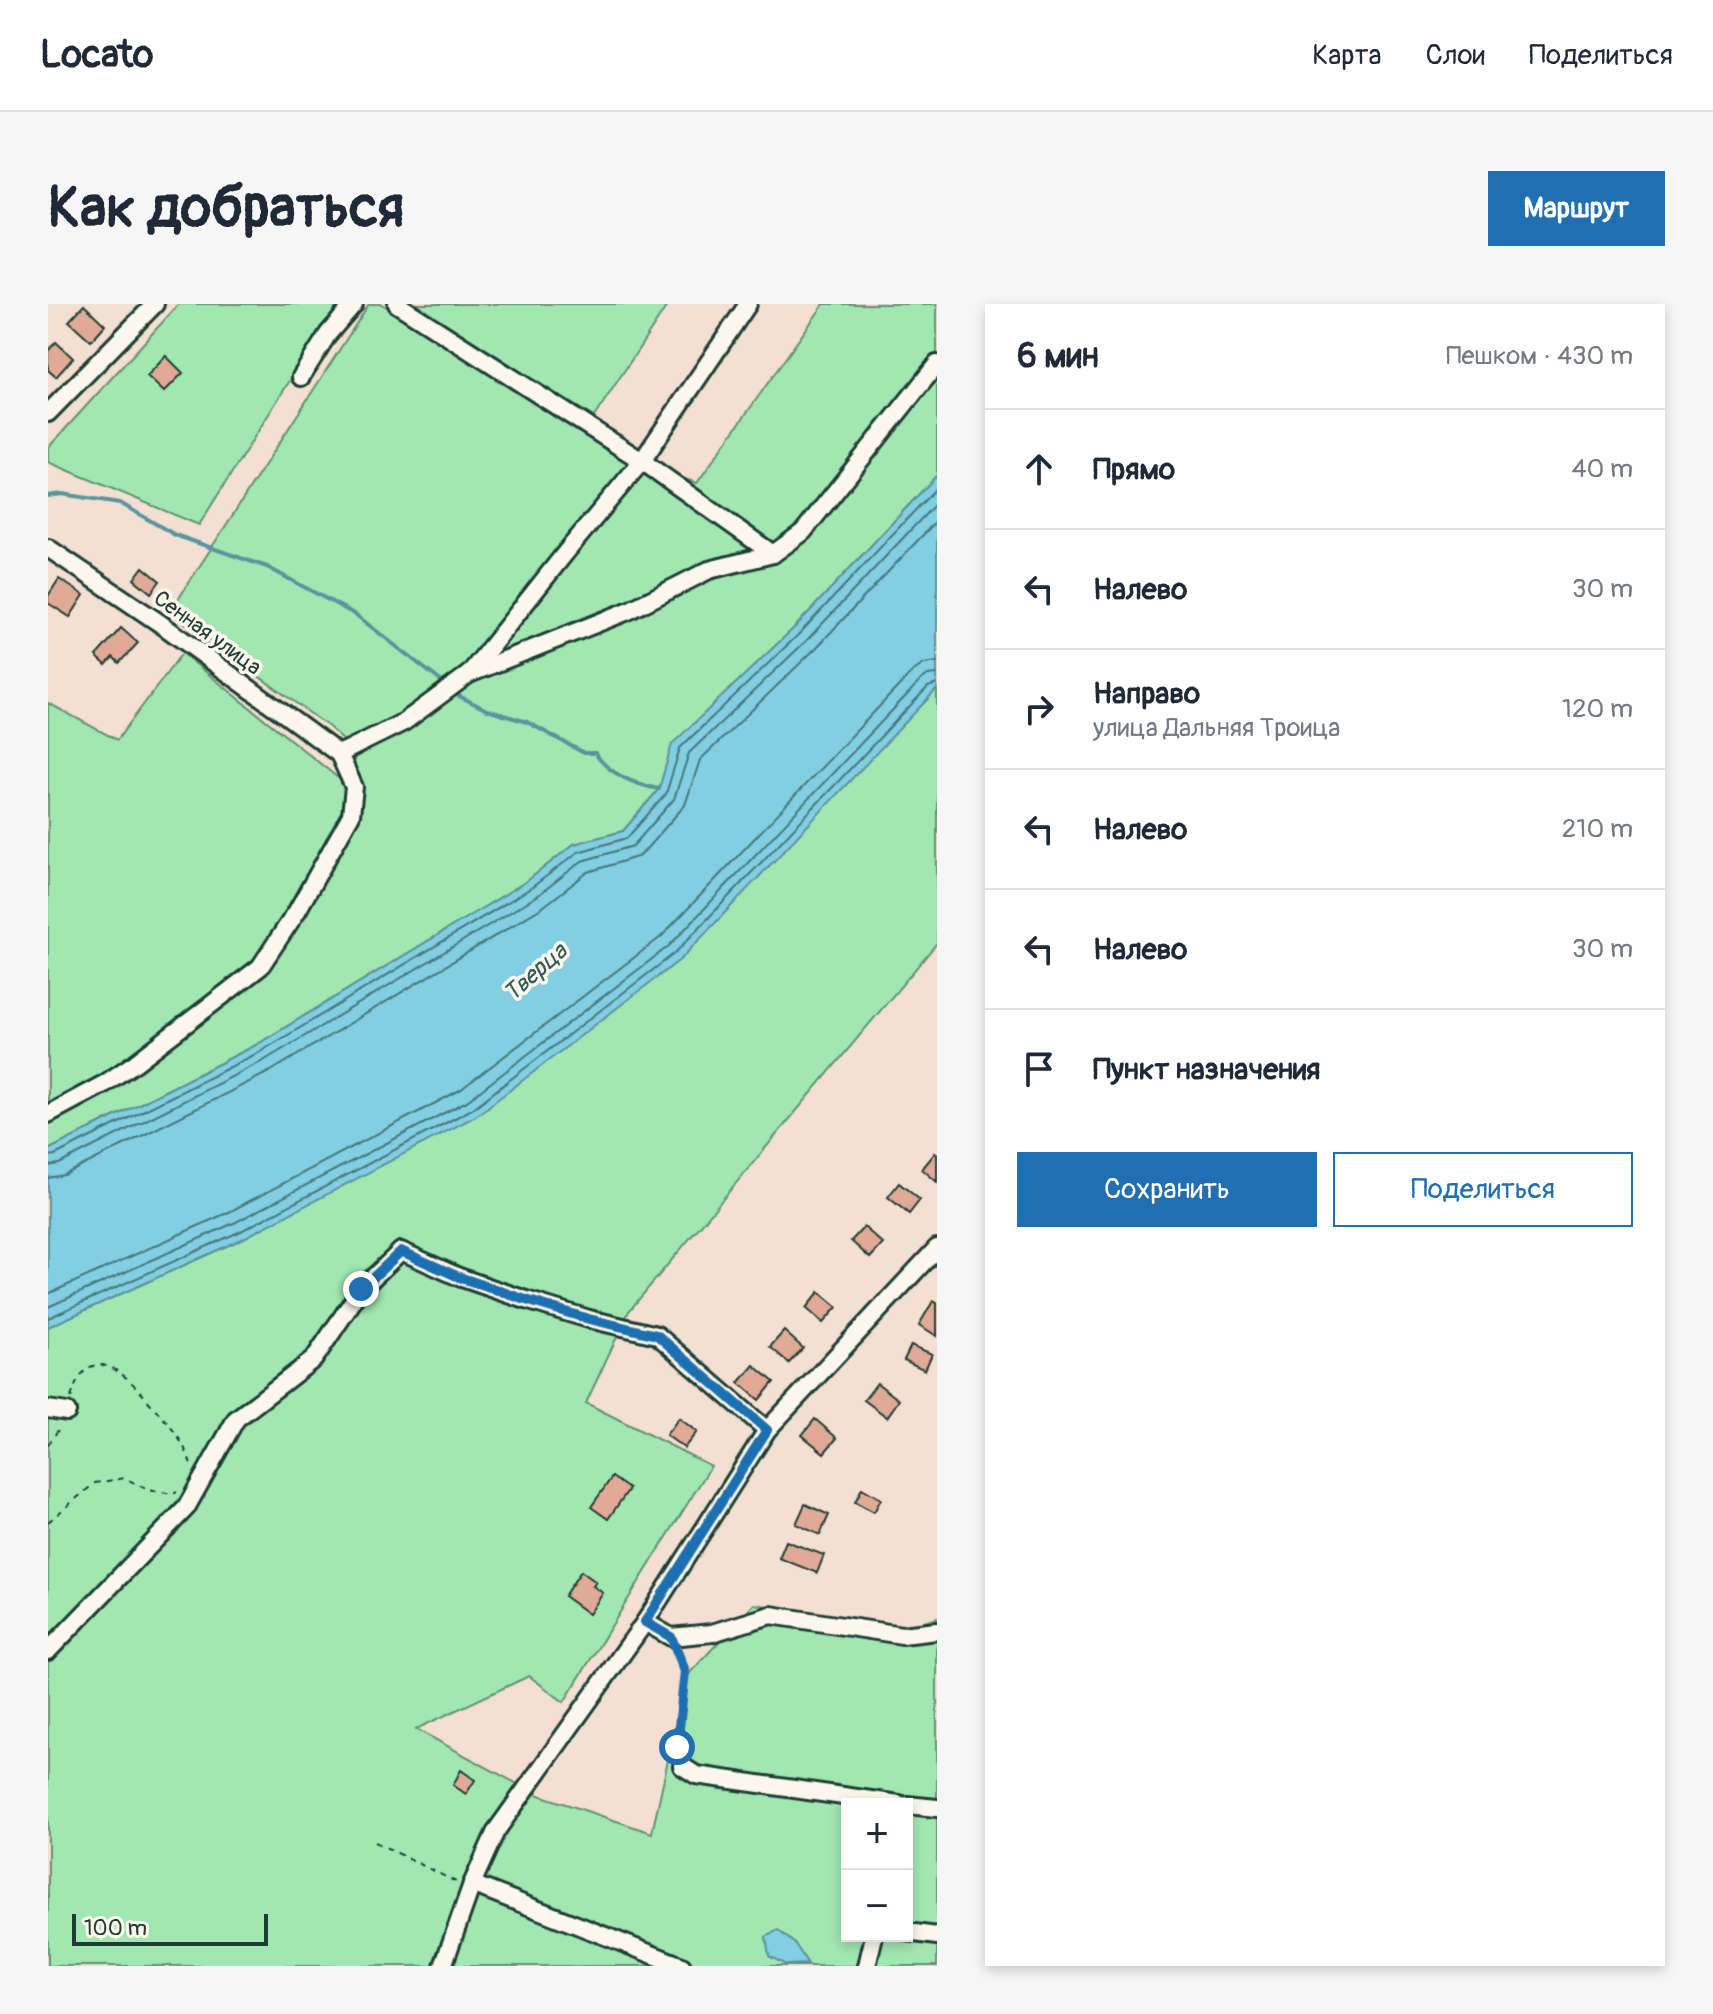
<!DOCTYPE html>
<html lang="ru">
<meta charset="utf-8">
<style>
body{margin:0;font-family:Pangolin,sans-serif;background:#f6f6f7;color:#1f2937}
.controls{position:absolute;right:24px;bottom:24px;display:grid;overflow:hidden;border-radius:0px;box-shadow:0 4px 12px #0003}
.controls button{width:72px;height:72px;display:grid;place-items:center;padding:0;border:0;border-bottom:2px solid #e0e1e3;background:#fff;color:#1f2937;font:40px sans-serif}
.scale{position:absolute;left:24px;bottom:20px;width:196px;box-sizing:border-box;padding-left:8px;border:4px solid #1f3d34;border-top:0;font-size:22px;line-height:28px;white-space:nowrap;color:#1f3d34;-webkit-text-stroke:6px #fbf7ec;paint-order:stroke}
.stop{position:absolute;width:24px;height:24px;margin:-18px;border:6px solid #1f6fb2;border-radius:50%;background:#fff}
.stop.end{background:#1f6fb2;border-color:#fff;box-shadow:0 2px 8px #0008}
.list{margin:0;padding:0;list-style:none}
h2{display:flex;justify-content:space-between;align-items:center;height:104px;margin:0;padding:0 32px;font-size:34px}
h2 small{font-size:26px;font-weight:400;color:#747a83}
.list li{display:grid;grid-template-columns:52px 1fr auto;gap:24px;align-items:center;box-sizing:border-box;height:120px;padding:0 32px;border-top:2px solid #e0e1e3}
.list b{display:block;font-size:30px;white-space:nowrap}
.list p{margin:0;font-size:26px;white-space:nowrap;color:#747a83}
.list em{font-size:26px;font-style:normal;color:#747a83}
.actions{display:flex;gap:16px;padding:24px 32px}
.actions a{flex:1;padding:18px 0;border:2px solid #1f6fb2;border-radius:0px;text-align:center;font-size:28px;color:#1f6fb2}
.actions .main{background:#1f6fb2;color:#fff}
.icon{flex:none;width:44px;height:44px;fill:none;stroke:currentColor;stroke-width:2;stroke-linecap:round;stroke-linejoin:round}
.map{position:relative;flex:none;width:889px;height:1662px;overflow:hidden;border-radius:0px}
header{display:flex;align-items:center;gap:48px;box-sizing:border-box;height:112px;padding:0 40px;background:#fff;border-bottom:2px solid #e0e1e3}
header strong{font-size:38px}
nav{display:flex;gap:44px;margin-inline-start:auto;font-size:28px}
.intro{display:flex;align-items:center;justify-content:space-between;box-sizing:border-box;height:192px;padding:0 48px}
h1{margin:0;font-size:56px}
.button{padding:20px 36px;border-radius:0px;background:#1f6fb2;color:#fff;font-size:28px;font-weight:700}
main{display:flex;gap:48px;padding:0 48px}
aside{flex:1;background:#fff;border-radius:0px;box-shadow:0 4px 12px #0003}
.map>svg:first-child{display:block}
.green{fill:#a2e7b2;stroke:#609273;stroke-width:2;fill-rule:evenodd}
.water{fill:#82cee2;stroke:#5a949c;stroke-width:2}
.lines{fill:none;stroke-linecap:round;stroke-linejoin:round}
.shore{stroke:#47777a;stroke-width:2}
.stream{stroke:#5a949c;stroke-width:4}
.building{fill:#e0aa96;stroke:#1f3d34;stroke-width:2}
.minor-casing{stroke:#1f3d34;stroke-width:22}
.path{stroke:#1f3d34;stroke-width:2;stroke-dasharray:6 6;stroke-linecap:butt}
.minor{stroke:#fbf7ec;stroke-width:16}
.route{stroke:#1f6fb2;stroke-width:10}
.labels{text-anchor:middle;stroke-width:7;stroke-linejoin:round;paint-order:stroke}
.street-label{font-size:22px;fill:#1f3d34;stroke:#fbf7ec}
.water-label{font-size:24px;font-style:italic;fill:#335a57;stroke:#fbf7ec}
</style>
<header>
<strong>Locato</strong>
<nav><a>Карта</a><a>Слои</a><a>Поделиться</a></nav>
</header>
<div class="intro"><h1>Как добраться</h1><a class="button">Маршрут</a></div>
<main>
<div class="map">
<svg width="889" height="1662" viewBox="0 0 889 1662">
<rect width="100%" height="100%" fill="#f3e0d2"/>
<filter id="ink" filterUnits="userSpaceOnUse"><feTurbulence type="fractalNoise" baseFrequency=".0125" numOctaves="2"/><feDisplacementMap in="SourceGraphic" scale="16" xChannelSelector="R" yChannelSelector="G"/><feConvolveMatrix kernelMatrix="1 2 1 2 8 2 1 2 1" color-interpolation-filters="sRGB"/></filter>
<g filter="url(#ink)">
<!-- green -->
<g class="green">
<polygon points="131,0 290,0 151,221 0,158 0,144"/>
<polygon points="321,0 334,0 578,155 649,179 776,0 889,0 889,171 747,323 625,440 611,485 575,527 526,540 479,577 208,741 0,846 0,399 69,436 134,349 299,481 307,456 300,441 281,423 122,308"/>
<polygon points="361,0 620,0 546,113"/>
<path d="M889,385V639L581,1007L538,1099L663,1162L516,1398L481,1372L368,1425L488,1490L604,1529L638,1373L706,1300L860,1323L889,1314V1662H0V1023L194,935L836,440ZM799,1500H859V1632H799Z"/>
</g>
<!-- water -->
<g class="water">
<polygon points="889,171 889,385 633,655 428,812 194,935 0,1023 0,846 208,741 479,577 526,540 575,527 611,485 624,440 747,323"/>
<polygon points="730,1626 747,1640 760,1660 738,1661 721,1652 718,1633"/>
</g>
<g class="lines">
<!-- shore -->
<g class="shore">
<polyline points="0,852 7,851 212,748 483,584 530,548 579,534 618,490 632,444 752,329 889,183"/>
<polyline points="0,862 11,860 217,756 489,592 534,557 585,542 626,495 641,449 759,336 889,198"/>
<polyline points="0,874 16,871 223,767 495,603 540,568 592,552 637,501 652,456 768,344 889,216"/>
<polyline points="0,990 181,908 412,786 613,633 864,368 876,360 889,358"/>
<polyline points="0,1003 186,919 419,797 621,642 873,376 880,371 889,370"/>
<polyline points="0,1014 191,928 424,805 627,649 880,383 889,380"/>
</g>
<!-- stream -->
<g class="stream">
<polyline points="0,192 14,190 72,199 127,231 219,263 308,311 394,378"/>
<path d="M407,390L439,406L479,418L536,449H547C560,470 588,481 611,485"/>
</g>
</g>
<!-- building -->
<g class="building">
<polygon points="36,1 57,21 43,37 21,17"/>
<polygon points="8,38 25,54 8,73 0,66 0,47"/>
<polygon points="118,52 135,69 116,88 99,72"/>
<polygon points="95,263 112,277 103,289 86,275"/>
<polygon points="11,275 36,291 22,313 0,299 0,292"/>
<polygon points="73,324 90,339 71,359 65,353 58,361 48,352"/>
<polygon points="887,849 889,850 889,878 874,865"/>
<polygon points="851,879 872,896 861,910 840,893"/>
<polygon points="816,923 835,940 822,954 803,937"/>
<polygon points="771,988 789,1003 775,1019 758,1004"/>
<polygon points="885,997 889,999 889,1032 871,1021"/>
<polygon points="736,1027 755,1044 741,1059 722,1043"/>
<polygon points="863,1041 884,1050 877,1066 856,1056"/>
<polygon points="706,1061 726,1078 711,1096 691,1079"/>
<polygon points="829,1079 851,1096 839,1113 816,1096"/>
<polygon points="631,1114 649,1128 636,1144 618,1131"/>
<polygon points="767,1115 789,1134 776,1149 754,1131"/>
<polygon points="564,1173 581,1185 560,1215 543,1203"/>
<polygon points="814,1184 833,1195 826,1208 807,1198"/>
<polygon points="757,1200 781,1211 772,1231 748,1220"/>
<polygon points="738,1237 776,1251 769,1269 731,1254"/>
<polygon points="533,1267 548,1278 545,1282 555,1289 541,1310 516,1292"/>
<polygon points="413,1466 427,1476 418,1490 405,1481"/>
</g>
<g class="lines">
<!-- minor casing -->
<g class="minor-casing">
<g id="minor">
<polyline points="349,0 594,157 725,250"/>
<polyline points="253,73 280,30 306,0"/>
<polyline points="0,109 107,0"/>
<polyline points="0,244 113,320 291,450"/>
<polyline points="422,369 518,248 594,157 700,0"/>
<polyline points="291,450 356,418 421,370 580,307 661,266 725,250 755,228 889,60"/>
<polyline points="0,810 56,780 87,759 212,663 249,607 303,511 306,483 291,450"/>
<polyline points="0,1105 19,1108"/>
<polyline points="597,1318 623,1333 664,1329 723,1311 854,1331 889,1327"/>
<polyline points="0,1347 138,1204 188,1115 266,1055 313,985 353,947 411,973 478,996 541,1015 609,1031 719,1126"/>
<polyline points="634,1462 648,1471 851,1500"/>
<polyline points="859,1501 889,1504"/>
<polyline points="424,1580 634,1662"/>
<polyline points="859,1628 889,1632"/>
<polyline points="395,1662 424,1580 448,1527 597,1318 719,1126 889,944"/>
<polyline points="819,1662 826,1632"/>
</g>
</g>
<!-- path -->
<g class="path">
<path d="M23,1094C40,1034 77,1068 102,1099C118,1117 138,1138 143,1162"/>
<polyline points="0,1141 12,1123"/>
<polyline points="0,1218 47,1179 77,1174 100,1186 125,1190 129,1188"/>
<polyline points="629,1349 637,1367 630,1448"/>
<polyline points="327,1538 408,1578"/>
</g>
<!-- minor -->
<use href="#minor" class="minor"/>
</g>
</g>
<g class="lines" filter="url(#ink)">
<!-- route -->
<polyline class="route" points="313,985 353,947 411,973 478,996 541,1015 609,1031 719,1126 597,1318 623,1333 637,1367 629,1443"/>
</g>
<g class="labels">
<!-- street labels -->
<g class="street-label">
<text transform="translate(160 328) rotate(36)" y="8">Сенная улица</text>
</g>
<!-- water labels -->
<g class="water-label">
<text transform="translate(487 668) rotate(-41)" y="8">Тверца</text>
</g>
</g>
</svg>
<div class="controls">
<button>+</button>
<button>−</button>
</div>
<div class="scale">100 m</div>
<div class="stop" style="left:629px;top:1443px"></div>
<div class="stop end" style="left:313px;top:985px"></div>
</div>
<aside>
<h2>6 мин<small>Пешком · 430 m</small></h2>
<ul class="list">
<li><svg class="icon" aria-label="ahead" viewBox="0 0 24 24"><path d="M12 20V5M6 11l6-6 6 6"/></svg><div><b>Прямо</b></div><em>40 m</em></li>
<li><svg class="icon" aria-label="left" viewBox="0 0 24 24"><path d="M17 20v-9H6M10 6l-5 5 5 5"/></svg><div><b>Налево</b></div><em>30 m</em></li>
<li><svg class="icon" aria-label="right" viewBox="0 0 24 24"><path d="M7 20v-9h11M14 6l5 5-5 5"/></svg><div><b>Направо</b><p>улица Дальняя Троица</p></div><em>120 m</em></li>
<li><svg class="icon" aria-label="left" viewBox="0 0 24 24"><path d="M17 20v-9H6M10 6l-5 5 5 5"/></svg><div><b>Налево</b></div><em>210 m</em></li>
<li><svg class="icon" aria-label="left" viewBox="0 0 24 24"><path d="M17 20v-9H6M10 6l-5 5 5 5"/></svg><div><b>Налево</b></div><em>30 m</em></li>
<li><svg class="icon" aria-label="arrive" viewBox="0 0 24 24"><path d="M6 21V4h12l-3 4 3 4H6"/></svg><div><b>Пункт назначения</b></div></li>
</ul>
<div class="actions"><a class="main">Сохранить</a><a>Поделиться</a></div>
</aside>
</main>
